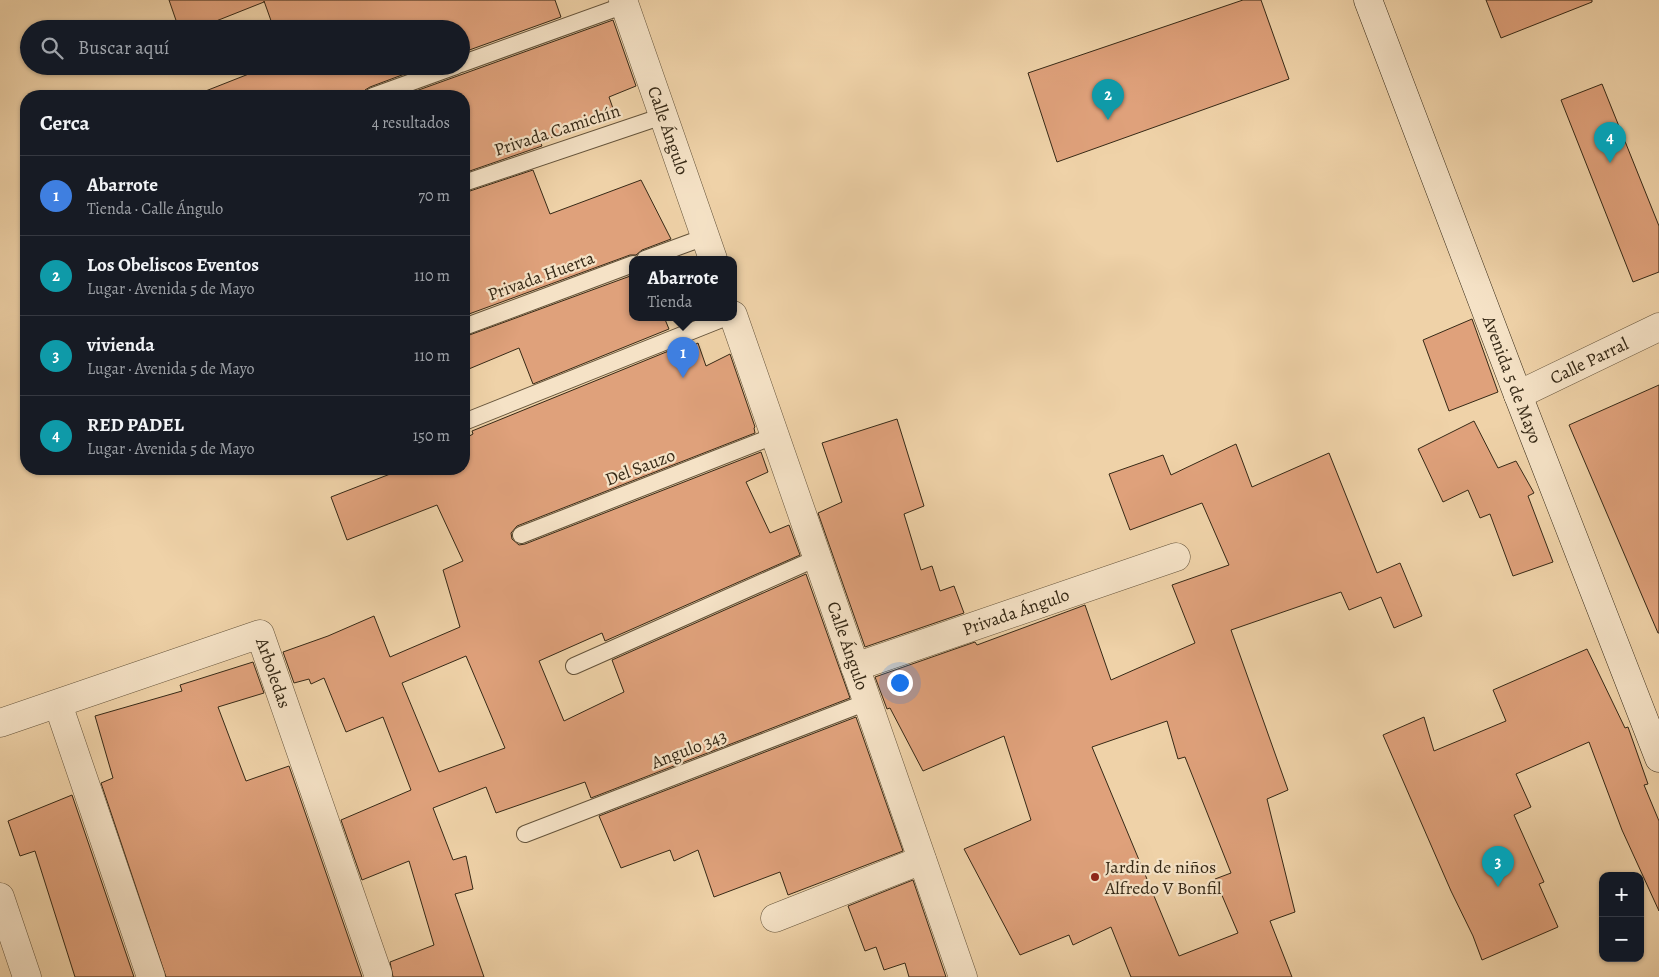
<!DOCTYPE html>
<html lang="es">
<meta charset="utf-8">
<style>
body{margin:0;font-family:Alegreya,serif;background:#20242c;color:#f1f3f6}
.controls{position:absolute;right:15px;bottom:15px;display:grid;overflow:hidden;border-radius:10px;box-shadow:0 1px 4px #0004}
.controls button{width:45px;height:45px;display:grid;place-items:center;padding:0;border:0;border-bottom:1px solid #363941;background:#171b24;color:#f1f3f6;font:25px sans-serif}
.you{position:absolute;left:899px;top:682px;width:18px;height:18px;margin:-12px;border:4px solid #fff;border-radius:50%;background:#1a73e8;box-shadow:0 0 0 8px #1a73e833}
.badge{display:grid;place-items:center;width:32px;height:32px;border-radius:50%;background:#c59692;color:#fff;font-size:16px;font-weight:700}
.pin{position:absolute;translate:-50% -41px;filter:drop-shadow(0 1px 2px #0008)}
.pin::after{content:'';position:absolute;top:26px;width:18px;height:15px;background:inherit;clip-path:polygon(0 0,100% 0,50% 100%)}
.popup{position:absolute;left:629px;top:256px;width:108px;height:65px;box-sizing:border-box;display:grid;place-content:center;border-radius:10px;background:#171b24;filter:drop-shadow(0 1px 4px #0005);font-size:16px;white-space:nowrap;color:#9ea1a6}
.popup b{font-size:19px;color:#f1f3f6}
.popup::after{content:'';position:absolute;left:50%;top:100%;margin-left:-10px;border:10px solid transparent;border-top-color:#171b24}
.list{margin:0;padding:0;list-style:none}
h2{display:flex;justify-content:space-between;align-items:center;height:65px;margin:0;padding:0 20px;font-size:21px}
h2 small{font-size:16px;font-weight:400;color:#9ea1a6}
.list li{display:grid;grid-template-columns:32px 1fr auto;gap:15px;align-items:center;box-sizing:border-box;height:80px;padding:0 20px;border-top:1px solid #363941}
.list b{display:block;font-size:19px;white-space:nowrap}
.list p{margin:0;font-size:16px;white-space:nowrap;color:#9ea1a6}
.list em{font-size:16px;font-style:normal;color:#9ea1a6}
.icon{flex:none;width:28px;height:28px;fill:none;stroke:currentColor;stroke-width:2;stroke-linecap:round;stroke-linejoin:round}
.map{position:relative;flex:none;width:1659px;height:977px;overflow:hidden}
.search{position:absolute;background:#171b24;box-shadow:0 1px 4px #0004;left:20px;top:20px;width:450px;height:55px;display:flex;align-items:center;gap:12px;box-sizing:border-box;padding:0 18px;border-radius:28px;color:#9ea1a6;font-size:19px}
.panel{position:absolute;background:#171b24;box-shadow:0 1px 4px #0004;left:20px;top:90px;width:450px;height:385px;border-radius:20px}
.map>svg:first-child{display:block}
.building{fill:#dfa17b;stroke:#362916;fill-rule:evenodd}
.lines{fill:none;stroke-linecap:round;stroke-linejoin:round}
.lane-casing{stroke:#64533a;stroke-width:18}
.street-casing{stroke:#64533a;stroke-width:29}
.secondary-casing{stroke:#362916;stroke-width:29}
.lane{stroke:#f5e2c6;stroke-width:16}
.street{stroke:#f5e2c6;stroke-width:28}
.secondary{stroke:#f5e2c6;stroke-width:28}
.poi-dot{fill:#8f2418;stroke:#f5e2c6;stroke-width:2}
.labels{text-anchor:middle;stroke-width:4.5;stroke-linejoin:round;paint-order:stroke}
.street-label{font-size:18px;fill:#362916;stroke:#f5e2c6}
.poi-label{font-size:18px;fill:#362916;stroke:#f5e2c6;text-anchor:start}
</style>
<div class="map">
<svg width="1659" height="977" viewBox="0 0 1659 977">
<rect width="100%" height="100%" fill="#efd2a8"/>
<filter id="stains"><feTurbulence type="fractalNoise" baseFrequency=".004" numOctaves="4"/><feColorMatrix values="0 0 0 0 .2 0 0 0 0 .09 0 0 0 0 .02 0 0 0 .5 -.17"/></filter>
<radialGradient id="worn" r=".72"><stop offset=".6" stop-color="#630" stop-opacity="0"/><stop offset="1" stop-color="#630" stop-opacity=".3"/></radialGradient>
<!-- building -->
<g class="building">
<polygon points="169,0 555,0 561,17 461,53 461,29 274,29 264,1 264,2 196,29 179,29"/>
<polygon points="1243,0 1261,0 1289,79 1057,162 1028,73"/>
<polygon points="1486,0 1592,0 1592,2 1501,38"/>
<polygon points="613,20 636,86 609,97 616,117 540,141 542,146 464,173 464,96 402,96"/>
<polygon points="269,66 426,66 370,87 365,90 363,96 198,96 198,94"/>
<polygon points="1602,84 1659,226 1659,272 1633,282 1561,100"/>
<polygon points="533,170 550,214 641,180 671,239 642,250 636,255 630,255 469,314 464,300 464,193"/>
<polygon points="633,275 633,317 664,317 669,329 533,384 519,348 464,371 464,337"/>
<polygon points="1472,319 1498,392 1449,411 1423,340"/>
<path d="M698,343L706,366L730,354L755,427L754,428L755,433L517,526L511,533L512,539L519,545L525,544L761,452L768,472L746,482L770,533L789,525L800,555L605,641L602,633L539,661L564,721L624,692L612,660L806,574L850,698L591,798L585,782L496,813L486,787L433,808L453,860L466,856L473,889L455,894L484,977H393L390,962L434,945L409,861L362,880L341,820L411,790L383,717L346,732L324,678L311,684L309,679L294,683L283,652L328,636L374,616L390,657L460,627L443,570L463,561L437,505L347,540L331,497L403,469H464V439L473,434L472,431L676,348L678,353ZM466,656L505,748L439,772L402,683Z"/>
<polygon points="1659,385 1659,633 1658,633 1569,425"/>
<polygon points="897,419 924,506 904,514 921,570 932,566 940,591 954,586 964,613 865,647 818,513 842,502 822,443"/>
<polygon points="1474,421 1498,468 1516,461 1534,493 1528,496 1553,562 1513,576 1490,514 1480,518 1468,490 1443,502 1418,449"/>
<path d="M1236,444L1252,487L1329,453L1377,573L1400,563L1422,616L1394,628L1381,597L1349,610L1341,592L1231,630L1288,790L1267,799L1295,912L1270,921L1292,977H1131L1111,927L1073,945L1069,935L1020,955L964,849L1031,820L1004,736L923,771L890,708L887,709L875,677L975,642L977,645L1085,605L1111,680L1195,643L1172,585L1229,565L1202,503L1130,530L1109,474L1163,455L1171,475ZM1167,721L1178,759L1185,757L1231,873L1215,879L1238,933L1179,956L1092,747Z"/>
<polygon points="1587,649 1625,728 1628,727 1648,784 1644,785 1659,821 1659,911 1622,830 1589,742 1516,774 1531,807 1514,815 1544,882 1539,884 1558,927 1482,960 1473,936 1451,891 1383,735 1424,717 1434,751 1506,721 1493,690"/>
<polygon points="253,662 264,693 218,707 246,781 289,766 362,977 166,977 101,783 113,778 95,716 182,691 180,685"/>
<polygon points="856,717 903,851 788,895 780,872 714,897 698,850 674,861 670,850 621,868 599,816"/>
<polygon points="72,795 134,977 75,977 35,851 20,856 8,821"/>
<polygon points="913,880 946,977 909,977 905,963 884,970 876,947 865,951 848,906"/>
</g>
<g class="lines">
<!-- lane casing -->
<g class="lane-casing">
<g id="lane">
<polyline points="461,64 625,5"/>
<polyline points="373,96 456,66"/>
<polyline points="464,183 663,116"/>
<polyline points="645,259 705,237"/>
<polyline points="464,327 633,264"/>
<polyline points="464,422 727,317"/>
<polyline points="521,535 774,436"/>
<polyline points="574,666 817,558"/>
<polyline points="525,834 867,702"/>
</g>
</g>
<!-- street casing -->
<g class="street-casing">
<g id="street">
<path id="s1" d="M623,0L713,259"/>
<path id="s2" d="M733,315L963,977"/>
<path id="s3" d="M1518,395L1659,327"/>
<path id="s4" d="M855,667L1176,557"/>
<polyline points="58,704 151,977"/>
<path id="s5" d="M0,723L260,634L378,974"/>
<polyline points="0,897 27,977"/>
<polyline points="775,918 922,860"/>
</g>
</g>
<!-- secondary casing -->
<g class="secondary-casing">
<g id="secondary">
<path id="s6" d="M1368,0L1518,395L1659,758"/>
</g>
</g>
<!-- lane -->
<use href="#lane" class="lane"/>
<!-- street -->
<use href="#street" class="street"/>
<!-- secondary -->
<use href="#secondary" class="secondary"/>
</g>
<!-- markers -->
<circle class="poi-dot" cx="1095" cy="877" r="5"/>
<g class="labels">
<!-- street labels -->
<g class="street-label">
<text transform="translate(557 130) rotate(-18)" y="6">Privada Camichín</text>
<text dy="6" stroke="none"><textPath href="#s1" startOffset="138">Calle Ángulo</textPath></text>
<text transform="translate(541 276) rotate(-20)" y="6">Privada Huerta</text>
<text dy="6" stroke="none"><textPath href="#s3" startOffset="79">Calle Parral</textPath></text>
<text dy="6" stroke="none"><textPath href="#s6" startOffset="406">Avenida 5 de Mayo</textPath></text>
<text transform="translate(640 467) rotate(-21)" y="6">Del Sauzo</text>
<text dy="6" stroke="none"><textPath href="#s4" startOffset="170">Privada Ángulo</textPath></text>
<text dy="6" stroke="none"><textPath href="#s2" startOffset="350">Calle Ángulo</textPath></text>
<text dy="6" stroke="none"><textPath href="#s5" startOffset="316">Arboledas</textPath></text>
<text transform="translate(689 749) rotate(-21)" y="6">Angulo 343</text>
</g>
<!-- poi labels -->
<g class="poi-label">
<text x="1105" y="873">Jardin de niños<tspan x="1105" dy="21">Alfredo V Bonfil</tspan></text>
</g>
</g>
<rect width="100%" height="100%" filter="url(#stains)"/>
<rect width="100%" height="100%" fill="url(#worn)"/>
</svg>
<div class="controls">
<button>+</button>
<button>−</button>
</div>
<div class="you"></div>
<div class="pin badge" style="left:683px;top:378px;background:#3f7fe0">1</div>
<div class="popup"><b>Abarrote</b>Tienda</div>
<div class="pin badge" style="left:1108px;top:120px;background:#0f9aa8">2</div>
<div class="pin badge" style="left:1498px;top:887px;background:#0f9aa8">3</div>
<div class="pin badge" style="left:1610px;top:163px;background:#0f9aa8">4</div>
<div class="search"><svg class="icon" aria-label="search" viewBox="0 0 24 24"><circle cx="10" cy="10" r="6"/><path d="M15 15l6 6"/></svg>Buscar aquí</div>
<section class="panel">
<h2>Cerca<small>4 resultados</small></h2>
<ul class="list">
<li><span class="badge" style="background:#3f7fe0">1</span><div><b>Abarrote</b><p>Tienda · Calle Ángulo</p></div><em>70 m</em></li>
<li><span class="badge" style="background:#0f9aa8">2</span><div><b>Los Obeliscos Eventos</b><p>Lugar · Avenida 5 de Mayo</p></div><em>110 m</em></li>
<li><span class="badge" style="background:#0f9aa8">3</span><div><b>vivienda</b><p>Lugar · Avenida 5 de Mayo</p></div><em>110 m</em></li>
<li><span class="badge" style="background:#0f9aa8">4</span><div><b>RED PADEL</b><p>Lugar · Avenida 5 de Mayo</p></div><em>150 m</em></li>
</ul>
</section>
</div>
